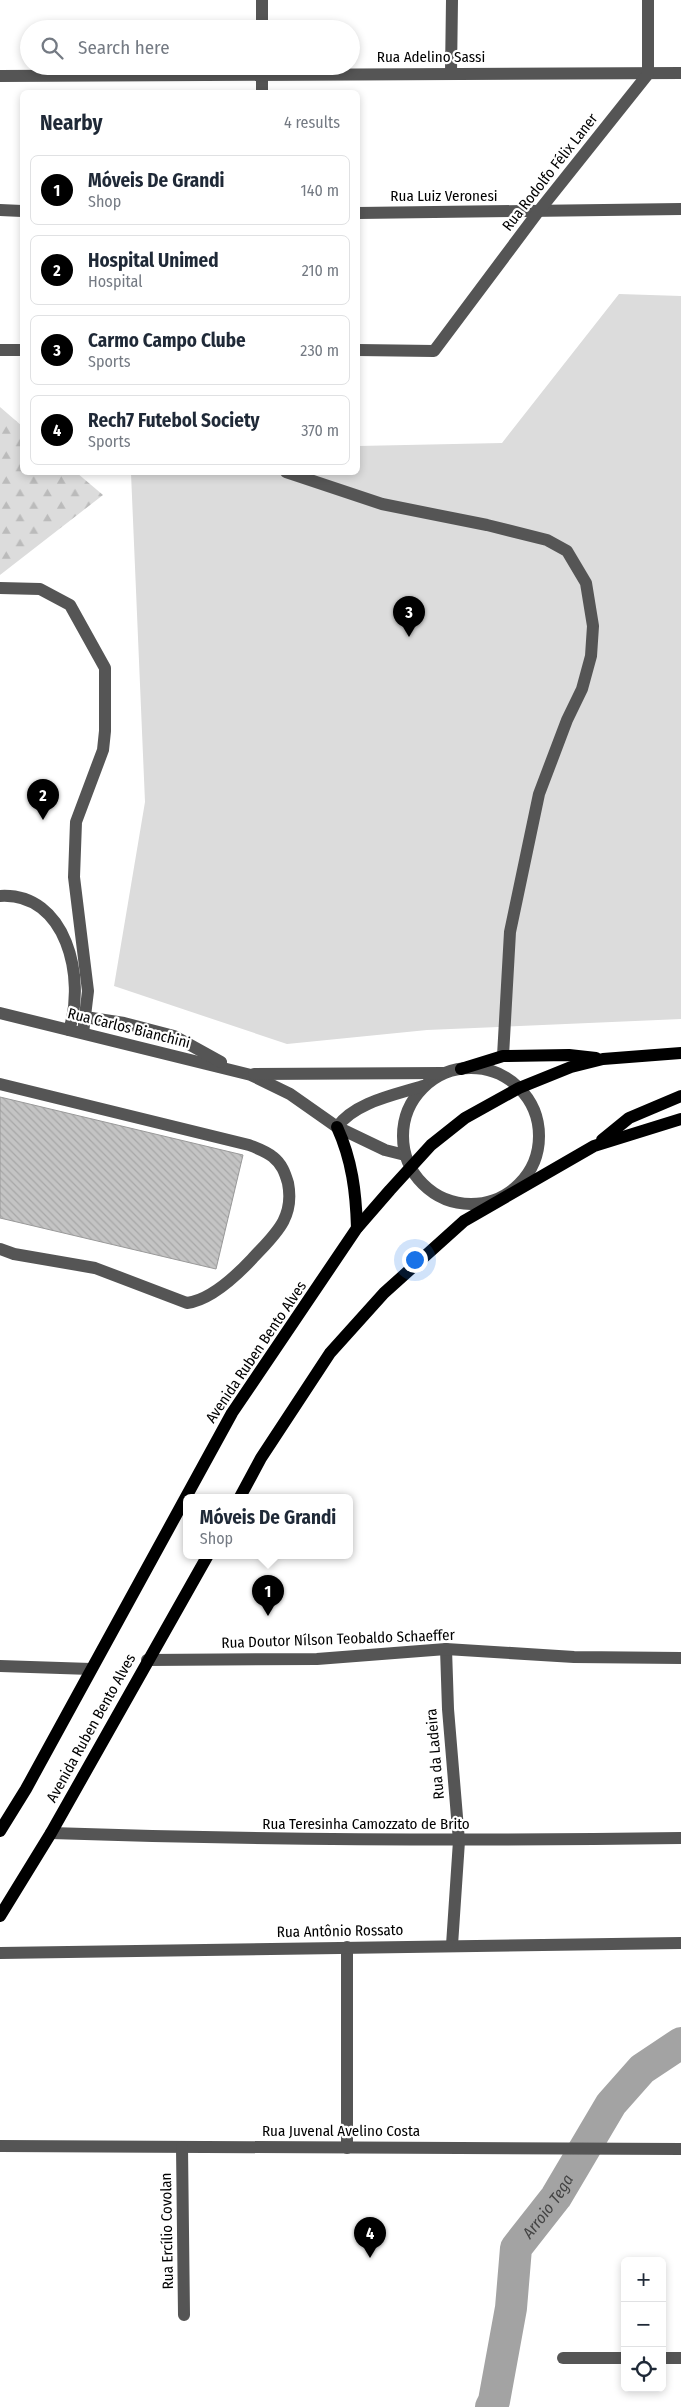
<!DOCTYPE html>
<meta charset="utf-8">
<style>
body{margin:0;font-family:"Fira Sans Condensed",sans-serif;background:#f2f2f3;color:#1f2937}
.controls{position:absolute;right:15px;bottom:15px;display:grid;overflow:hidden;border-radius:8px;box-shadow:0 2px 8px #0003}
.controls button{width:45px;height:45px;display:grid;place-items:center;padding:0;border:0;border-bottom:1px solid #e0e1e3;background:#fff;color:#1f2937;font:25px sans-serif}
.you{position:absolute;left:414px;top:1259px;width:18px;height:18px;margin:-12px;border:4px solid #fff;border-radius:50%;background:#1a73e8;box-shadow:0 0 0 8px #1a73e833}
.badge{display:grid;place-items:center;width:32px;height:32px;border-radius:50%;background:#000;color:#fff;font-size:16px;font-weight:700}
.pin{position:absolute;translate:-50% -41px;filter:drop-shadow(0 1px 2px #0008)}
.pin::after{content:'';position:absolute;top:26px;width:18px;height:15px;background:inherit;clip-path:polygon(0 0,100% 0,50% 100%)}
.popup{position:absolute;left:183px;top:1494px;width:170px;height:65px;box-sizing:border-box;display:grid;place-content:center;border-radius:8px;background:#fff;filter:drop-shadow(0 1px 4px #0005);font-size:16px;white-space:nowrap;color:#747a83}
.popup b{font-size:19px;color:#1f2937}
.popup::after{content:'';position:absolute;left:50%;top:100%;margin-left:-10px;border:10px solid transparent;border-top-color:#fff}
.list{margin:0;padding:0;list-style:none}
h2{display:flex;justify-content:space-between;align-items:center;height:65px;margin:0;padding:0 20px;font-size:21px}
h2 small{font-size:16px;font-weight:400;color:#747a83}
.list li{display:grid;grid-template-columns:32px 1fr auto;gap:15px;align-items:center;box-sizing:border-box;height:70px;margin:0 10px 10px;padding:0 10px;border:1px solid #e0e1e3;border-radius:8px}
.list b{display:block;font-size:19px;white-space:nowrap}
.list p{margin:0;font-size:16px;white-space:nowrap;color:#747a83}
.list em{font-size:16px;font-style:normal;color:#747a83}
.icon{flex:none;width:28px;height:28px;fill:none;stroke:currentColor;stroke-width:2;stroke-linecap:round;stroke-linejoin:round}
.map{position:relative;flex:none;width:681px;height:2407px;overflow:hidden}
.search{position:absolute;background:#fff;box-shadow:0 2px 8px #0003;left:20px;top:20px;width:340px;height:55px;display:flex;align-items:center;gap:12px;box-sizing:border-box;padding:0 18px;border-radius:28px;color:#747a83;font-size:19px}
.panel{position:absolute;background:#fff;box-shadow:0 2px 8px #0003;left:20px;top:90px;width:340px;height:385px;border-radius:8px}
.map>svg:first-child{display:block}
.forest{fill:url(#forest-firs)}
.pitch{fill:#dcdcdc}
.lines{fill:none;stroke-linecap:round;stroke-linejoin:round}
.river{stroke:#a3a3a3;stroke-width:32}
.building{fill:url(#building-back-hatch);stroke:#999}
.minor{stroke:#555;stroke-width:12}
.major{stroke:#000;stroke-width:12}
.labels{text-anchor:middle;stroke-width:4.5;stroke-linejoin:round;paint-order:stroke}
.street-label{font-size:15px;fill:#000;stroke:#fff}
.water-label{font-size:16px;font-style:italic;fill:#444;stroke:#fff}
</style>
<div class="map">
<svg width="681" height="2407" viewBox="0 0 681 2407">
<defs>
<pattern id="forest-firs" width="22" height="20" patternUnits="userSpaceOnUse" patternTransform="scale(1.25)"><rect width="22" height="20" fill="#dcdcdc"/><path d="M5 1l3.5 6h-7zM16 11l3.5 6h-7z" fill="#bbb"/></pattern>
<pattern id="building-back-hatch" width="6" height="6" patternUnits="userSpaceOnUse" patternTransform="scale(1.25)"><rect width="6" height="6" fill="#c4c4c4"/><path d="M-1 5l2 2M0 0l6 6M5-1l2 2" fill="none" stroke="#a7a7a7"/></pattern>
</defs>
<rect width="100%" height="100%" fill="#fff"/>
<!-- forest -->
<polygon class="forest" points="0,407 22,426 22,472 77,473 103,495 0,575"/>
<!-- pitch -->
<polygon class="pitch" points="619,294 681,296 681,1019 427,1030 287,1044 114,986 145,802 131,473 358,472 358,446 502,443"/>
<g class="lines">
<!-- river -->
<path class="river" id="s1" d="M491,2407L494,2401L511,2308L516,2248L556,2197L611,2104L642,2069L681,2043"/>
</g>
<!-- building -->
<polygon class="building" points="0,1097 243,1155 216,1269 0,1218"/>
<g class="lines">
<!-- minor -->
<g class="minor">
<polyline points="262,29 262,0"/>
<polyline points="262,66 262,92"/>
<polyline points="451,73 452,0"/>
<polyline points="0,76 681,73"/>
<polyline points="0,210 22,211"/>
<polyline points="358,213 681,209"/>
<polyline points="0,350 22,350"/>
<polyline points="358,350 434,351 538,212 648,74 648,0"/>
<polyline points="286,472 382,504 487,525 547,540 567,551 586,583 593,626 591,656 582,689 567,720 539,794 510,932 503,1056"/>
<polyline points="0,588 40,589 70,605 105,668 105,731 103,750 76,822 74,877 88,991 83,1033"/>
<path d="M0,896C67,892 86,979 69,1030"/>
<polyline points="0,1013 251,1075 290,1094 337,1127 385,1150 405,1155"/>
<polyline points="85,1017 124,1023 174,1036 221,1062"/>
<circle cx="471" cy="1136" r="68"/>
<polyline points="254,1074 443,1073"/>
<path d="M0,1084L249,1145C257,1148 267,1152 273,1157C282,1164 285,1173 288,1183C295,1219 274,1235 252,1259C236,1276 211,1300 187,1303L95,1268L14,1254L0,1249"/>
<path d="M337,1127C355,1102 395,1095 423,1086"/>
<polyline points="446,1649 448,1709 459,1841 452,1945"/>
<polyline points="147,1660 317,1659 446,1649 574,1657 681,1658"/>
<polyline points="0,1666 91,1669"/>
<path d="M51,1833C261,1840 471,1841 681,1838"/>
<polyline points="347,1947 347,2148"/>
<polyline points="0,1953 681,1943"/>
<polyline points="0,2146 681,2149"/>
<polyline points="182,2147 184,2315"/>
<polyline points="563,2358 625,2358"/>
<polyline points="662,2358 681,2358"/>
</g>
<!-- major -->
<g class="major">
<polyline points="461,1069 503,1056 569,1055 596,1058"/>
<path d="M337,1127C352,1160 356,1192 357,1228"/>
<polyline points="602,1140 629,1118 681,1096"/>
<polyline points="240,1497 261,1458 330,1353 384,1293 464,1221 594,1146 681,1119"/>
<polyline points="0,1831 26,1789 232,1413 357,1228 390,1190 431,1145 465,1118 519,1088 571,1067 603,1059 681,1053"/>
<polyline points="0,1916 51,1833 208,1555"/>
</g>
</g>
<g class="labels">
<!-- street labels -->
<g class="street-label">
<text x="431" y="62">Rua Adelino Sassi</text>
<text transform="translate(550 172) rotate(-52)" y="5">Rua Rodolfo Félix Laner</text>
<text x="444" y="201">Rua Luiz Veronesi</text>
<text transform="translate(129 1028) rotate(14)" y="5">Rua Carlos Bianchini</text>
<text transform="translate(256 1352) rotate(-56)" y="5">Avenida Ruben Bento Alves</text>
<text transform="translate(338 1639) rotate(-2)" y="5">Rua Doutor Nílson Teobaldo Schaeffer</text>
<text transform="translate(91 1728) rotate(-61)" y="5">Avenida Ruben Bento Alves</text>
<text transform="translate(435 1754) rotate(-95)" y="5">Rua da Ladeira</text>
<text x="366" y="1829">Rua Teresinha Camozzato de Brito</text>
<text transform="translate(340 1931) rotate(-1)" y="5">Rua Antônio Rossato</text>
<text x="341" y="2136">Rua Juvenal Avelino Costa</text>
<text transform="translate(167 2231) rotate(-91)" y="5">Rua Ercílio Covolan</text>
</g>
<!-- water labels -->
<g class="water-label">
<text dy="6" stroke="none"><textPath href="#s1" startOffset="214">Arroio Tega</textPath></text>
</g>
</g>
</svg>
<div class="controls">
<button>+</button>
<button>−</button>
<button><svg class="icon" aria-label="locate" viewBox="0 0 24 24"><circle cx="12" cy="12" r="6"/><path d="M12 2v4M12 18v4M2 12h4M18 12h4"/></svg></button>
</div>
<div class="you"></div>
<div class="pin badge" style="left:268px;top:1616px">1</div>
<div class="popup"><b>Móveis De Grandi</b>Shop</div>
<div class="pin badge" style="left:43px;top:820px">2</div>
<div class="pin badge" style="left:409px;top:637px">3</div>
<div class="pin badge" style="left:370px;top:2258px">4</div>
<div class="search"><svg class="icon" aria-label="search" viewBox="0 0 24 24"><circle cx="10" cy="10" r="6"/><path d="M15 15l6 6"/></svg>Search here</div>
<section class="panel">
<h2>Nearby<small>4 results</small></h2>
<ul class="list">
<li><span class="badge">1</span><div><b>Móveis De Grandi</b><p>Shop</p></div><em>140 m</em></li>
<li><span class="badge">2</span><div><b>Hospital Unimed</b><p>Hospital</p></div><em>210 m</em></li>
<li><span class="badge">3</span><div><b>Carmo Campo Clube</b><p>Sports</p></div><em>230 m</em></li>
<li><span class="badge">4</span><div><b>Rech7 Futebol Society</b><p>Sports</p></div><em>370 m</em></li>
</ul>
</section>
</div>
